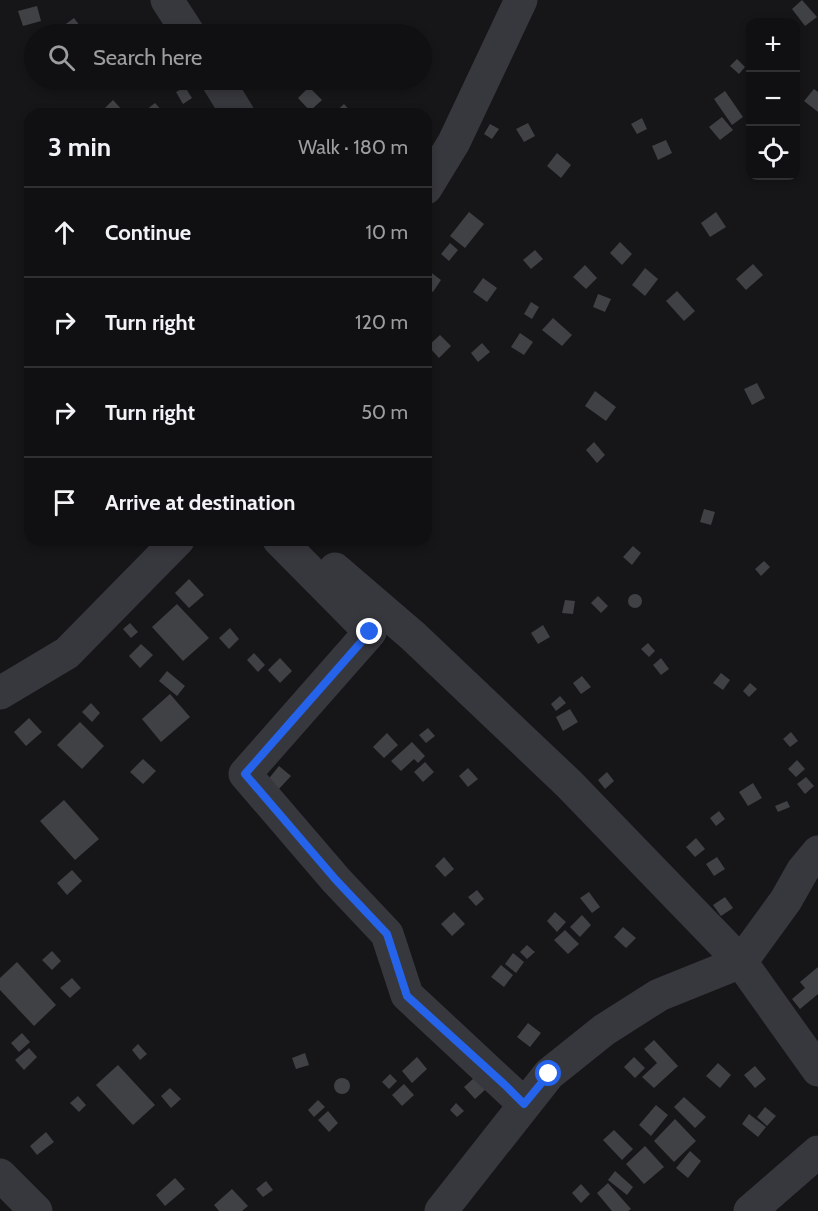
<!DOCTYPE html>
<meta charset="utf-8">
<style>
body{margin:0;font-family:Cabin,sans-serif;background:#19191b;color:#f1f3f6}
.controls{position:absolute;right:18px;top:18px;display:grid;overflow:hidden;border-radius:12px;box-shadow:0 3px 9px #0003}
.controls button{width:54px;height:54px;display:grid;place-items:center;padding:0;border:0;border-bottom:2px solid #303032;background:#101012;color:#f1f3f6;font:30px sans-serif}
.stop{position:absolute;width:18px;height:18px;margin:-14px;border:4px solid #2563eb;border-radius:50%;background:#fff}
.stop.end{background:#2563eb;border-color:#fff;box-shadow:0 2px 6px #0008}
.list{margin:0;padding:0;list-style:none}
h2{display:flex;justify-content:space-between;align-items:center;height:78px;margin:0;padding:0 24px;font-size:26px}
h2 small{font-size:20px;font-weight:400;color:#9c9d9f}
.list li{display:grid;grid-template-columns:39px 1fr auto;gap:18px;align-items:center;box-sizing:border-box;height:90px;padding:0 24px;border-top:2px solid #303032}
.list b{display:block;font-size:22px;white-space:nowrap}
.list em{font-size:20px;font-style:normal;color:#9c9d9f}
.icon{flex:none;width:33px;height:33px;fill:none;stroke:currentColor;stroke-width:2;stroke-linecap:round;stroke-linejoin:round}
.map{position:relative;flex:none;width:818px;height:1211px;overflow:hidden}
.search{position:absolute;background:#101012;box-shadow:0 3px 9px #0003;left:24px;top:24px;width:408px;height:66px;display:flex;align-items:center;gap:15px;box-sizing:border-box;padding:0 21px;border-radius:33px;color:#9c9d9f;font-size:22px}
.panel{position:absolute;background:#101012;box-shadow:0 3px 9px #0003;left:24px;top:108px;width:408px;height:438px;border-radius:18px}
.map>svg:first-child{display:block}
.building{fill:#404145}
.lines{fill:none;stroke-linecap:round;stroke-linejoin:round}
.minor{stroke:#37383d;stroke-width:33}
.route{stroke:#2563eb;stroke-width:8}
</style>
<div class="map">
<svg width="818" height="1211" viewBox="0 0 818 1211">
<rect width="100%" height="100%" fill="#161618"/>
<!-- building -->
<g class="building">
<polygon points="802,0 817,17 805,26 792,9"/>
<polygon points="37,6 41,21 23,26 18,11"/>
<polygon points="74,18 83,30 76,34 70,34 63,26"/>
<polygon points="737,59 745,67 739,74 730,66"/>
<polygon points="185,87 192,98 183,104 176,92"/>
<polygon points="309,87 322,100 310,111 298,98"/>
<polygon points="814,89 818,92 818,112 804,101"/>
<polygon points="725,91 743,117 732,125 714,99"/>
<polygon points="113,100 124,112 101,114 100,113"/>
<polygon points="155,103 165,114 141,114"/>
<polygon points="344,104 353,114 333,114"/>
<polygon points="722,117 733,130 720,140 709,127"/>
<polygon points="642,118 647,129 637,134 631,124"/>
<polygon points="528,123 535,136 524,142 516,129"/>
<polygon points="490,124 499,129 492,139 484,134"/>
<polygon points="666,140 672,153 658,160 652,146"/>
<polygon points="557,153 571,165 561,178 547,166"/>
<polygon points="469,212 484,224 465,248 450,236"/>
<polygon points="716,212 726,227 710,237 701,223"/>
<polygon points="620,242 632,254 622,265 610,253"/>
<polygon points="450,243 458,250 449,261 441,254"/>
<polygon points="535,250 543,259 531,269 523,260"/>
<polygon points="753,264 763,275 746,290 736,279"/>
<polygon points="585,265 597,278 586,289 573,277"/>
<polygon points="645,268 658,279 645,296 632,285"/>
<polygon points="429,271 441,280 433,292 426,287 426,276"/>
<polygon points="483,278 497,288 487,302 473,292"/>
<polygon points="677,291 695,311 684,321 666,301"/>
<polygon points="598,294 611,299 605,312 593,307"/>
<polygon points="531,302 539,307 532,319 524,314"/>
<polygon points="553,318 572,335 562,346 542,330"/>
<polygon points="520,333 533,342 524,355 511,347"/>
<polygon points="440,335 451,346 439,358 428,346"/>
<polygon points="482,343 490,352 478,362 471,353"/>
<polygon points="757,383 765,398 752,405 744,389"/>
<polygon points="595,391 616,407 606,421 585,406"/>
<polygon points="594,442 605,455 597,463 586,450"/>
<polygon points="704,509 715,512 711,525 700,522"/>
<polygon points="633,546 641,553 632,565 623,557"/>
<polygon points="764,561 770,567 761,576 755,569"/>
<polygon points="189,579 204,595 189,608 175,593"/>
<circle cx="635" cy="601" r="7"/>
<polygon points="598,596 608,606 601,613 591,603"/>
<polygon points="565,600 575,601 573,614 562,613"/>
<polygon points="177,604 209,638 183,661 152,627"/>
<polygon points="130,623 138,632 131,638 123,629"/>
<polygon points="543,625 550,637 538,644 531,633"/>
<polygon points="230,628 239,639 229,649 219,638"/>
<polygon points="648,643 655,651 649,657 641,649"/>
<polygon points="141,644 153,655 140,668 129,656"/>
<polygon points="254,653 265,665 258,672 247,660"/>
<polygon points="280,658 292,671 280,683 268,670"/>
<polygon points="661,658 669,669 661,675 653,665"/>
<polygon points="167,671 185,686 177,696 159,681"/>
<polygon points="721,673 730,680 723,690 713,683"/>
<polygon points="582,676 591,687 581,694 573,683"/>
<polygon points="750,683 757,689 749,697 743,691"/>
<polygon points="170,694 190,717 161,742 142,719"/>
<polygon points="560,696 566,703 556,711 551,704"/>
<polygon points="91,703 100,713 92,722 82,712"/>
<polygon points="570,709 578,722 563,731 556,717"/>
<polygon points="29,718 42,732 26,746 14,732"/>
<polygon points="80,722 104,746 82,769 57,745"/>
<polygon points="428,728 435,736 426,743 419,735"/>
<polygon points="791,732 798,741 790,747 783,739"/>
<polygon points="387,733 398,745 384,758 373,747"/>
<polygon points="412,742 425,756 418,763 414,759 401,771 391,761"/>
<polygon points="143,759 156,771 143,784 130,772"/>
<polygon points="797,760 805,769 796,777 788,769"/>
<polygon points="425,762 434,772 423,782 414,772"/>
<polygon points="279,766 291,776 277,791 266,782"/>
<polygon points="468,768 478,779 468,787 459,776"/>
<polygon points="607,772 614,781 605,789 598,780"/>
<polygon points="806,777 814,786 805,794 797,784"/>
<polygon points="753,783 762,798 748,806 739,792"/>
<polygon points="64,800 99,839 75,860 40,821"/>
<polygon points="787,801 790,807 778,812 775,806"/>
<polygon points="719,811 725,819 716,826 710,818"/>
<polygon points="696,838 705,849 695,857 686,847"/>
<polygon points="444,857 454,869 445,877 435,866"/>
<polygon points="717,857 725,869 714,876 706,864"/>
<polygon points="72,870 82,881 67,895 57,883"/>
<polygon points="477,890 484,899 476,906 468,897"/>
<polygon points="589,892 600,907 592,913 580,898"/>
<polygon points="725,897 733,908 721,916 713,905"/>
<polygon points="454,912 465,924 452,936 441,924"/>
<polygon points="555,912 566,922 557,932 547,921"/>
<polygon points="582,915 591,925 580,937 570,927"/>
<polygon points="623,927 636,938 626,948 614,937"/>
<polygon points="565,930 579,944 568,954 554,940"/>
<polygon points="527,945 535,952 527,959 520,952"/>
<polygon points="52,951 61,961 52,970 42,960"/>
<polygon points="513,953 524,962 516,973 505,964"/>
<polygon points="17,962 56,1005 34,1026 0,990 0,978"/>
<polygon points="501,965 513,975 504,987 491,977"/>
<polygon points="818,967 818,994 800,1009 792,999 805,988 800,982"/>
<polygon points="72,978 81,988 70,998 60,988"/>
<polygon points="528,1023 541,1033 530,1047 517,1037"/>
<polygon points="22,1033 30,1042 19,1052 11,1043"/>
<polygon points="654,1040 678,1066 654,1088 642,1077 657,1063 644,1049"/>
<polygon points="138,1044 147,1054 140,1060 132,1050"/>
<polygon points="29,1048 37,1057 24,1070 15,1060"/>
<polygon points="305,1053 309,1065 296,1069 292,1058"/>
<polygon points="417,1057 427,1069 412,1083 402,1071"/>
<polygon points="634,1057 645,1068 635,1078 624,1067"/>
<polygon points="718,1063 731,1075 720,1088 706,1076"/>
<polygon points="118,1065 155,1105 133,1125 96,1085"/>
<polygon points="755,1066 766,1079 755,1088 744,1075"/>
<polygon points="390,1074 397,1081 389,1089 382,1082"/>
<polygon points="475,1077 486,1089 475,1099 464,1087"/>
<circle cx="342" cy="1086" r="8"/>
<polygon points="404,1084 414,1095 402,1106 392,1095"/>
<polygon points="170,1088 181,1099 171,1108 161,1096"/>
<polygon points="78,1096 86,1105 79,1112 70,1103"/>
<polygon points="684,1097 706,1117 695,1128 674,1107"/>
<polygon points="318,1100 325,1107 314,1117 308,1110"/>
<polygon points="456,1103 464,1111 457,1117 450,1110"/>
<polygon points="656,1105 668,1115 651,1136 639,1125"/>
<polygon points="765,1107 776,1116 767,1126 757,1117"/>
<polygon points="328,1111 338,1123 329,1132 318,1120"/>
<polygon points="749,1114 766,1127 758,1137 742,1124"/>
<polygon points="675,1119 696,1141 674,1162 654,1141"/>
<polygon points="614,1130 633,1149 622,1160 603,1140"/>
<polygon points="46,1132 54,1142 37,1155 30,1146"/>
<polygon points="645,1146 664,1167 644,1184 626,1164"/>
<polygon points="690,1151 701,1161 688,1178 676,1168"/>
<polygon points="615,1171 633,1187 627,1195 608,1180"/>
<polygon points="175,1178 185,1189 165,1206 156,1195"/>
<polygon points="266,1181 273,1190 263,1197 256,1189"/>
<polygon points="608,1183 631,1209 628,1211 612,1211 597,1193"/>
<polygon points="581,1184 590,1194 581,1203 572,1193"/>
<polygon points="232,1189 248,1206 242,1211 219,1211 214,1205"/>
</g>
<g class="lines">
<!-- minor -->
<g class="minor">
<polyline points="167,0 189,34"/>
<polyline points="217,80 238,114"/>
<polyline points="426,188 454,142 521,0"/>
<polyline points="279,540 370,632 245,774 336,880 387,934 407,995 524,1104"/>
<polyline points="335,569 413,636 569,784 741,962 818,1070"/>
<polyline points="0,693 67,653 178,540"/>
<polyline points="0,1175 36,1211"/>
<polyline points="441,1211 549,1074 604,1030 659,995 741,962 786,900 803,870 818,852"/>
<polyline points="750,1211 818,1152"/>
</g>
</g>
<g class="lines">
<!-- route -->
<polyline class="route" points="370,632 245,774 336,880 387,934 407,996 505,1085 524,1104 549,1074"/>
</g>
</svg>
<div class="controls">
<button>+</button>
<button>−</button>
<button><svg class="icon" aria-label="locate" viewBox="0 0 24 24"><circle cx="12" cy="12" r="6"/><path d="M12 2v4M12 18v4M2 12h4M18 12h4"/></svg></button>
</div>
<div class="stop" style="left:549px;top:1074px"></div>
<div class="stop end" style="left:370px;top:632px"></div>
<div class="search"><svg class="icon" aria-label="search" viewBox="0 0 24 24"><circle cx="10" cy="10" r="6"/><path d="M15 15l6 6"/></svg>Search here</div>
<section class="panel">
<h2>3 min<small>Walk · 180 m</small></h2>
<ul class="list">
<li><svg class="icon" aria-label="ahead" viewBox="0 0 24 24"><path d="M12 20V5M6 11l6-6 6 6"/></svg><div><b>Continue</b></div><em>10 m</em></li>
<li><svg class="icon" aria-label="right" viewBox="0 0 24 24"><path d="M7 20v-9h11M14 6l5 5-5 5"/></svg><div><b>Turn right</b></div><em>120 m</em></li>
<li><svg class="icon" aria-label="right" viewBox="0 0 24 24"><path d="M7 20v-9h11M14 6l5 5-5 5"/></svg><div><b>Turn right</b></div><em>50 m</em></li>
<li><svg class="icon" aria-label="arrive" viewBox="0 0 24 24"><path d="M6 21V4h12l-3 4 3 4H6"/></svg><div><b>Arrive at destination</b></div></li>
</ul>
</section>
</div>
